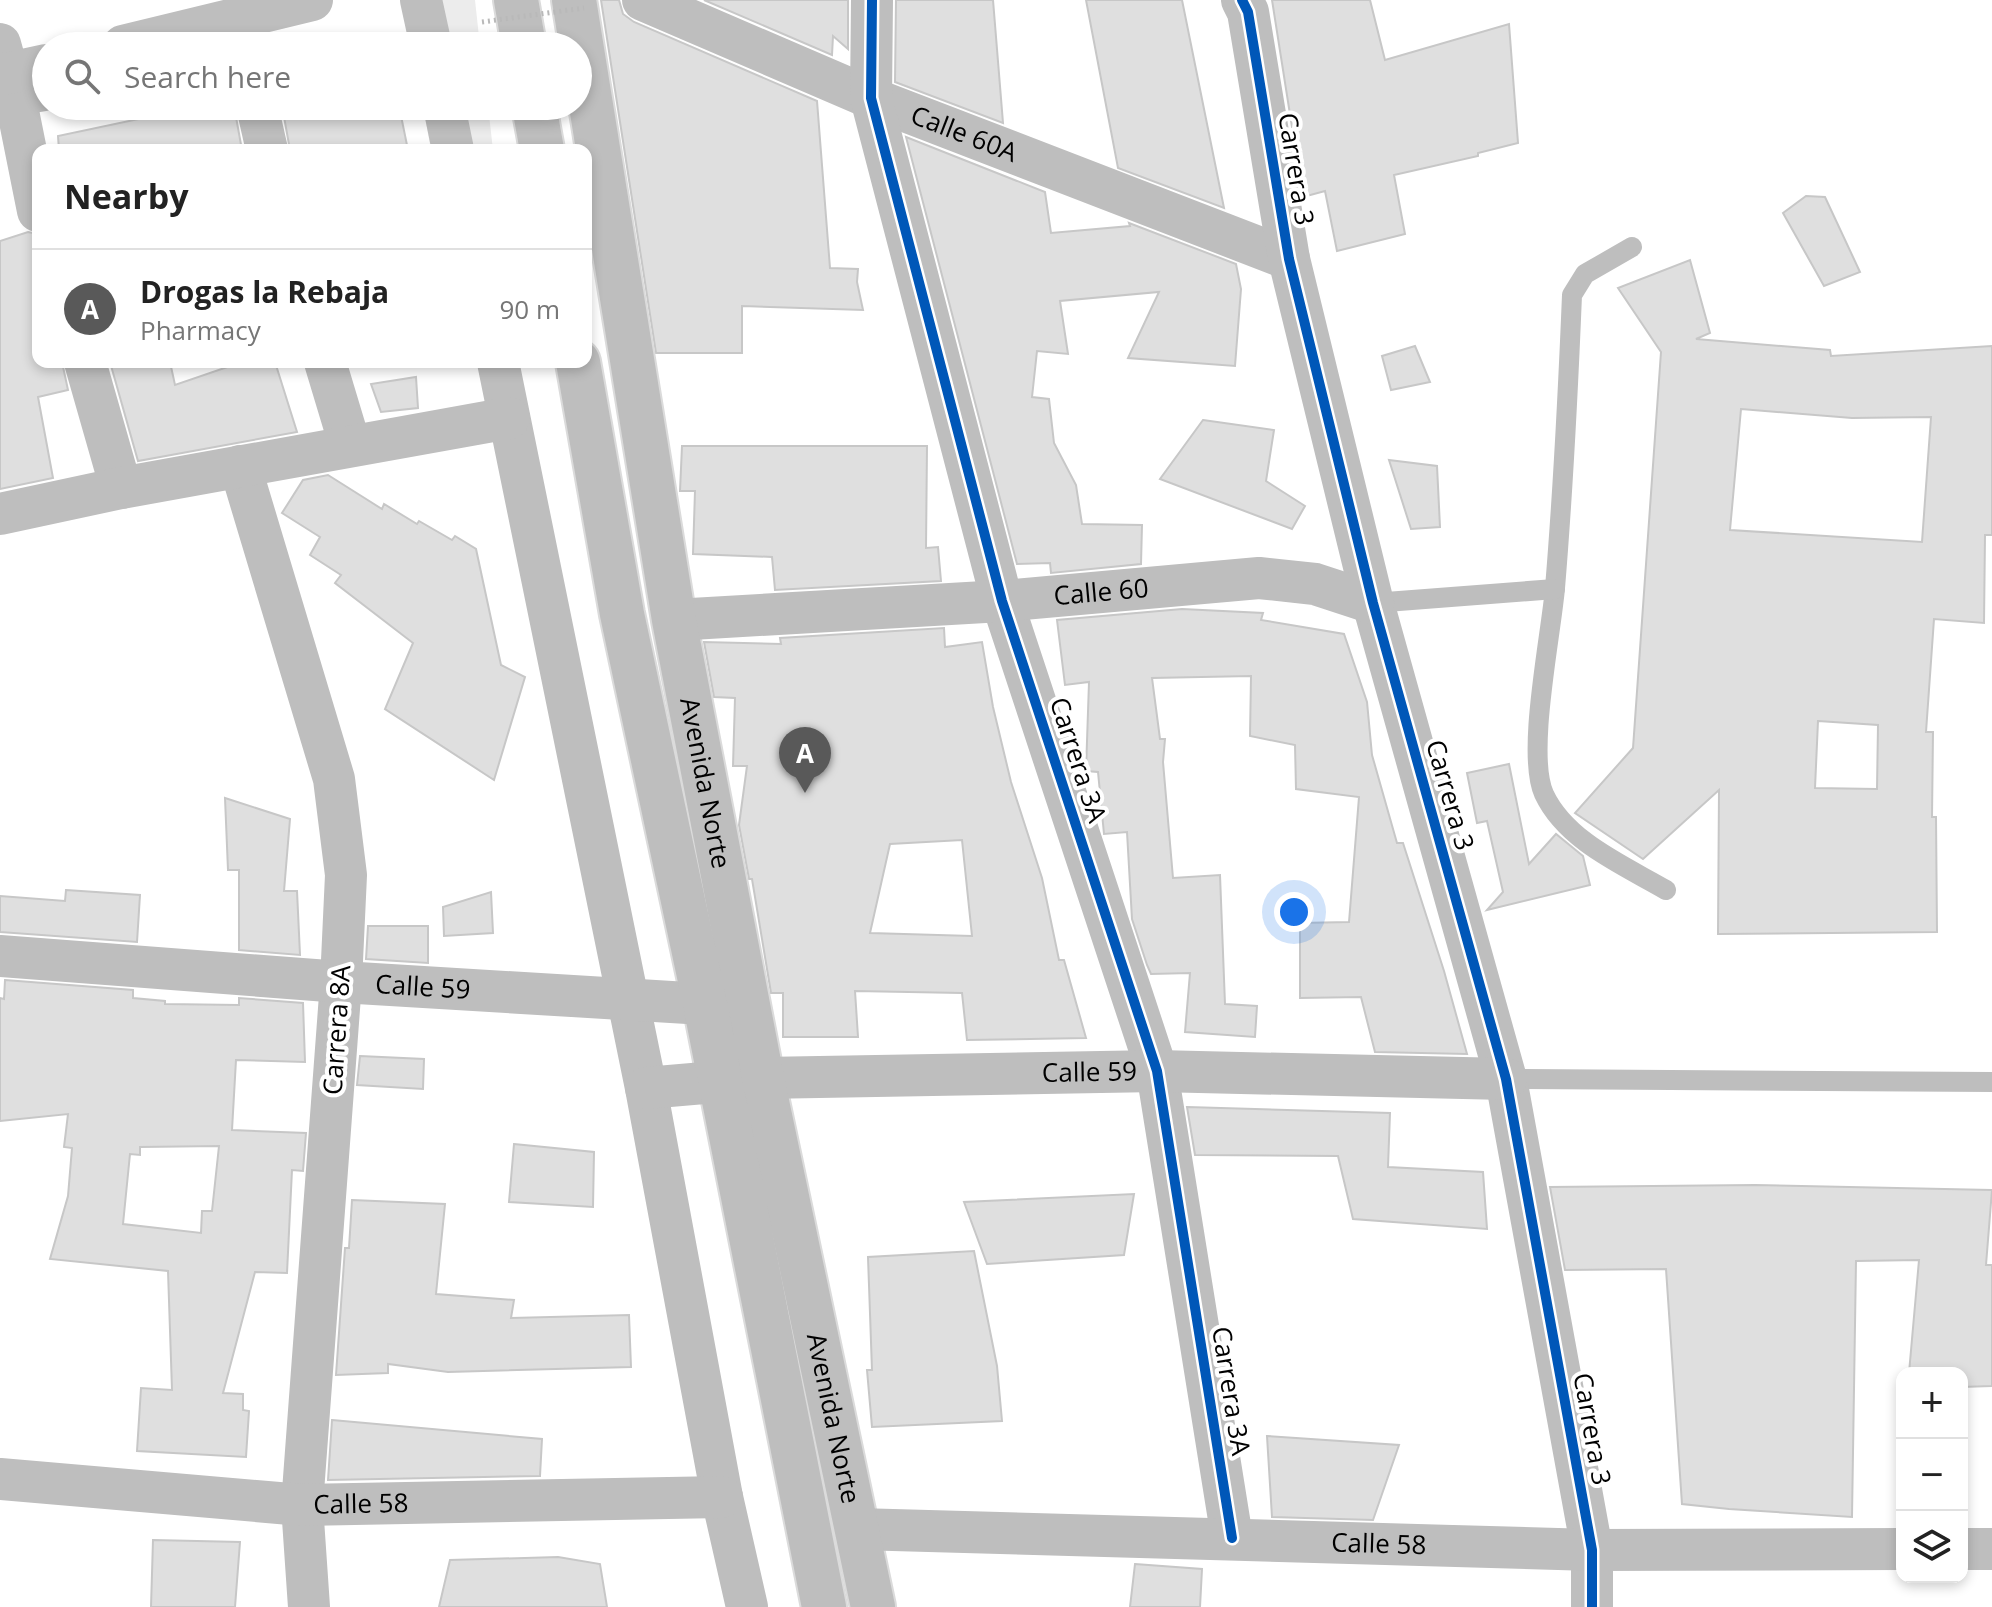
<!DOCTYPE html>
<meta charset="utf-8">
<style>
body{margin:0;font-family:"Open Sans",sans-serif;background:#f2f2f2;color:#222}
.controls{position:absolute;right:24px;bottom:24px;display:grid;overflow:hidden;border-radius:16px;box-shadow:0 4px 12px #0003}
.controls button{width:72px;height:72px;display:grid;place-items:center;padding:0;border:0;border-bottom:2px solid #e0e0e0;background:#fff;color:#222;font:40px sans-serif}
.you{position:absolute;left:1294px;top:912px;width:28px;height:28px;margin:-20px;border:6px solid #fff;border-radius:50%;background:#1a73e8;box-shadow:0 0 0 12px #1a73e833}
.badge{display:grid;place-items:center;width:52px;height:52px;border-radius:50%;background:#595959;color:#fff;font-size:26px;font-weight:700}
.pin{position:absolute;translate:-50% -66px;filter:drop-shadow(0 2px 4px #0008)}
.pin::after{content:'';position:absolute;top:42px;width:28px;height:24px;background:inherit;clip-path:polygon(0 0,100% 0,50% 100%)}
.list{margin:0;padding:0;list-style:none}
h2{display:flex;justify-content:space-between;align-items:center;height:104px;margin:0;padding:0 32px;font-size:34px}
h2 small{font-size:26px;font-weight:400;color:#767676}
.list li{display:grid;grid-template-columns:52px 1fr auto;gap:24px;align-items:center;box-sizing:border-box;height:120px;padding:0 32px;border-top:2px solid #e0e0e0}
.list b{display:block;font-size:30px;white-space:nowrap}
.list p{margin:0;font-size:26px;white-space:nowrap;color:#767676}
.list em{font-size:26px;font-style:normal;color:#767676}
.icon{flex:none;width:44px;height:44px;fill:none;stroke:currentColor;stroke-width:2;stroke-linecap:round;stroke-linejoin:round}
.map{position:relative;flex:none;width:1992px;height:1607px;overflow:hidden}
.search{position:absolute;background:#fff;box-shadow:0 4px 12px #0003;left:32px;top:32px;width:560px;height:88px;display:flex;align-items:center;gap:20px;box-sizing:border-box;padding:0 28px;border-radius:44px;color:#767676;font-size:30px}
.panel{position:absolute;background:#fff;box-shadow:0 4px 12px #0003;left:32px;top:144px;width:560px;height:224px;border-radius:16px}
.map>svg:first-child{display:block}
.green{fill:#ececec}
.building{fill:#dfdfdf;stroke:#c7c7c7;stroke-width:2;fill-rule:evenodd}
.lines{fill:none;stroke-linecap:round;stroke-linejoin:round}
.primary-casing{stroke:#dbdbdb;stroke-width:48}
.lane{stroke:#bebebe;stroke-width:20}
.street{stroke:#bebebe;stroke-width:42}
.primary{stroke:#bebebe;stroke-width:44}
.path-bridge{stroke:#b9b9b9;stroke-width:5;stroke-dasharray:2 4;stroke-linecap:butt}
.cycleway-casing{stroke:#fff;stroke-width:15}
.cycleway{stroke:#0057b8;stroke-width:10}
.labels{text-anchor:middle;stroke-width:8;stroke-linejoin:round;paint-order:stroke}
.street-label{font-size:26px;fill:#000;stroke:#fff}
</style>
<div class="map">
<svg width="1992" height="1607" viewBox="0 0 1992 1607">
<rect width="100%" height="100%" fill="#fff"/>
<!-- green -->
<g class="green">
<polygon points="404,0 475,0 480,46 412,46"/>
<polygon points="423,106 488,106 493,150 431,150"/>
</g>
<!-- building -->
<g class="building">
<polygon points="601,0 619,0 623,14 634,22 817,101 830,268 858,269 857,282 863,310 742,306 742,353 656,353"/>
<polygon points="704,0 848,0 848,49 833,36 832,55"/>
<polygon points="896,0 993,0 1003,123 895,82"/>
<polygon points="1086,0 1182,0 1224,208 1118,168"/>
<polygon points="1272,0 1370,0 1385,60 1509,24 1518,143 1478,153 1478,156 1394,175 1405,234 1337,251 1325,191 1303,197"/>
<polygon points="200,106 234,106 242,150 59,150 58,136"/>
<polygon points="282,106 399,106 408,150 290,150"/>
<polygon points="906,137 1045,192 1051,233 1130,226 1129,223 1236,264 1241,289 1235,366 1128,358 1159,292 1060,301 1068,354 1037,351 1032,397 1049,399 1054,443 1076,485 1082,524 1142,525 1141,564 1051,573 1050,563 1017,564"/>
<polygon points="1806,196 1825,197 1860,272 1824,286 1783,213"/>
<polygon points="28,232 38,234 38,362 62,362 68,390 38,397 53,478 0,489 0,241"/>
<path d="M1690,260L1710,333L1696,339L1830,350L1831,356L1992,346V535H1985L1984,623L1934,619L1926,732H1933L1932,817H1936L1937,932L1718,934L1719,790L1643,859L1575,813L1633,748L1661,352L1618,288ZM1741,409L1852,418L1931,417L1922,542L1730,530ZM1818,721L1878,725L1877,789L1815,788Z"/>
<polygon points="1415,346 1430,382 1391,390 1382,356"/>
<polygon points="110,362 170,362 175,385 242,362 275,362 297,432 138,461"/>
<polygon points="416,377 418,408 381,412 371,384"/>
<polygon points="1203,420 1274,430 1266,481 1305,506 1292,529 1160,479"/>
<polygon points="682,446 927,446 926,548 938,547 941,581 775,590 772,557 693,554 695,491 680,491"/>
<polygon points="1389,460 1437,466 1440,527 1411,529"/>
<polygon points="328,475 382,509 384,504 417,524 419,521 452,540 455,536 476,549 501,665 525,677 494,780 385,709 413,643 335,583 341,575 310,555 320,537 282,513 303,480"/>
<polygon points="1182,609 1263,613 1261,620 1344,634 1367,702 1372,755 1397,843 1403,843 1444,971 1467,1054 1375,1052 1361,997 1300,998 1300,923 1349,922 1359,797 1296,789 1295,745 1250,736 1251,676 1152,678 1160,739 1165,739 1163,762 1173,878 1220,875 1225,1004 1257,1006 1255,1037 1185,1032 1190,973 1151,974 1147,965 1132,919 1127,832 1104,834 1098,772 1086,771 1089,682 1065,685 1057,620"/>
<path d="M944,628L945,647L982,642L993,707L1011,782L1042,878L1059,960H1064L1086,1038L967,1040L962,993L855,991L858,1037H783V993H771L752,879H749L739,825L747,766H733L735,698L714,697L704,642L781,644L780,638ZM962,840L972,936L870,933L890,844Z"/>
<polygon points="1509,764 1529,864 1556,834 1583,856 1590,885 1487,910 1503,892 1487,821 1477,823 1467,773"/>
<polygon points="225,798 290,819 284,891 297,891 300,955 239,950 239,870 228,870"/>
<polygon points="66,890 140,895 137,942 0,932 0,896 65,901"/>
<polygon points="491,892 493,933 444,936 443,907"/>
<polygon points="368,926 428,926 428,963 366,959"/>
<path d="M5,980L133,990V998L165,1001V1004L239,1005V998L303,1003L305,1062L236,1060L232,1130L306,1133L303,1171L292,1170L287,1273L255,1272L223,1393L243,1394V1410L249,1411L246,1457L137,1451L141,1388L172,1390L168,1271L50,1259L68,1196L72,1148L64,1147L68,1114L0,1121V998L4,999ZM219,1146L212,1211H202L201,1233L123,1224L130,1154L140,1155V1147Z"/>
<polygon points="360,1056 424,1059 423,1089 357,1085"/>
<polygon points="1187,1107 1390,1113 1388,1167 1483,1172 1487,1229 1353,1219 1338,1156 1195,1155"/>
<polygon points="514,1144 594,1152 593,1207 509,1202"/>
<polygon points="1755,1185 1992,1190 1986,1265 1992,1265 1992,1386 1962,1387 1962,1373 1909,1373 1919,1260 1856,1261 1852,1517 1729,1509 1682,1504 1666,1269 1565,1270 1550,1187"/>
<polygon points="1134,1194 1124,1255 987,1264 964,1202"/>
<polygon points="352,1200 445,1204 436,1294 514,1300 511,1318 629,1315 631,1367 448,1372 388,1364 388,1373 336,1375 345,1248 349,1248"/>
<polygon points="974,1251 997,1366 1002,1421 872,1427 867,1370 872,1370 868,1257"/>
<polygon points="332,1420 542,1439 540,1476 328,1480"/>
<polygon points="1267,1436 1399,1445 1373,1520 1272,1517"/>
<polygon points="153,1540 240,1542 235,1607 151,1607"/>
<polygon points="558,1557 600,1564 607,1607 439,1607 450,1560"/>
<polygon points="1135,1564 1202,1569 1200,1607 1130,1607"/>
</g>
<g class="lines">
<!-- primary casing -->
<g class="primary-casing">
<g id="primary">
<polyline points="516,0 524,46"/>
<path id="s7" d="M574,0L674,620L762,1078L873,1607"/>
<polyline points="534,106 542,150"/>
<polyline points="578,362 622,614 705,1004 824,1607"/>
</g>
</g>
<!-- lane -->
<g class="lane">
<polyline points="17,106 46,101"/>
<path d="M1632,247L1585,274L1572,295C1568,393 1563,491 1555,588C1551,636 1526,754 1544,794C1566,841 1623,865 1666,890"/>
<polyline points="1373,603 1555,589"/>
<polyline points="1506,1079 1992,1082"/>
</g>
<!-- street -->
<g class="street">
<polyline points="421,0 431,46"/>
<path id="s1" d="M643,0L871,98L1289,259"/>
<polyline points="872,0 871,98 1002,601 1157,1071 1232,1538"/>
<polyline points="1242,0 1248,12 1289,259 1373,603 1506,1079 1592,1550 1592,1607"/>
<polyline points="0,44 17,106 38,211"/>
<polyline points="123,46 312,0"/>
<polyline points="0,75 46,65"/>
<polyline points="257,106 267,150"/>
<polyline points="444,106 453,150"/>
<polyline points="85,362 121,488"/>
<polyline points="325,362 350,445"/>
<polyline points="498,362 646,1088 722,1497 747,1607"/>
<polyline points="240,466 334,779 346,875 341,982 302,1505 309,1607"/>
<polyline points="0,514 121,488 509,418"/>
<path id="s2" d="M674,620L1002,601L1259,578L1315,584L1373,603"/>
<path id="s3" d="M0,956L341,982L737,1006"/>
<path id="s4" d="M646,1088L762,1078L1157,1071L1506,1079"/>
<path id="s5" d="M0,1479L302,1505L722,1497"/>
<path id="s6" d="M857,1529L1592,1550L1902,1549"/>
<polyline points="1962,1549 1992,1549"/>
</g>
<!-- primary -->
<use href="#primary" class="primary"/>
<!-- path-bridge -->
<polyline class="path-bridge" points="482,22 584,8"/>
<!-- cycleway casing -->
<g class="cycleway-casing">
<g id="cycleway">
<polyline points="872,0 871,98 1002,601 1157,1071 1232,1538"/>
<polyline points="1242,0 1248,12 1289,259 1373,603 1506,1079 1592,1550 1592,1607"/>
</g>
</g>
<!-- cycleway -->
<use href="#cycleway" class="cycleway"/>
</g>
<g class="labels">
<!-- street labels -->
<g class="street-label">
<text dy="9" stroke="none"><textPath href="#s1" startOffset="348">Calle 60A</textPath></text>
<text transform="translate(1296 169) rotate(81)" y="9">Carrera 3</text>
<text dy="9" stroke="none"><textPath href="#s2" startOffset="428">Calle 60</textPath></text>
<text transform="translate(1078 760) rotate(72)" y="9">Carrera 3A</text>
<text dy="9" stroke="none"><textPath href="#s7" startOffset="794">Avenida Norte</textPath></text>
<text transform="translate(1450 795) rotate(74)" y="9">Carrera 3</text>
<text dy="9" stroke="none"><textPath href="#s3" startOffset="424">Calle 59</textPath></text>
<text transform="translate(337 1030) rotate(-86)" y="9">Carrera 8A</text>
<text dy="9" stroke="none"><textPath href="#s4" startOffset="444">Calle 59</textPath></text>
<text transform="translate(1231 1391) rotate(81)" y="9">Carrera 3A</text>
<text dy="9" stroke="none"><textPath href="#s7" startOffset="1442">Avenida Norte</textPath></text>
<text transform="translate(1592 1429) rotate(80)" y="9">Carrera 3</text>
<text dy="9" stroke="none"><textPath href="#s5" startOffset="362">Calle 58</textPath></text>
<text dy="9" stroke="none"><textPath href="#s6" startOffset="522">Calle 58</textPath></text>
</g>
</g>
</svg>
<div class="controls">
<button>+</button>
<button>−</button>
<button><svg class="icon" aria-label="layers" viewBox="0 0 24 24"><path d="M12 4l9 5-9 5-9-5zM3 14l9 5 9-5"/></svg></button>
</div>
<div class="you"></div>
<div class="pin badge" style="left:805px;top:793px">A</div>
<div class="search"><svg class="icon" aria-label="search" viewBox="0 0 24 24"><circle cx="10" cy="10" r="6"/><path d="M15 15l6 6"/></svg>Search here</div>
<section class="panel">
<h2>Nearby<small></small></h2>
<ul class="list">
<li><span class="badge">A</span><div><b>Drogas la Rebaja</b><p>Pharmacy</p></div><em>90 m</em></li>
</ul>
</section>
</div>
